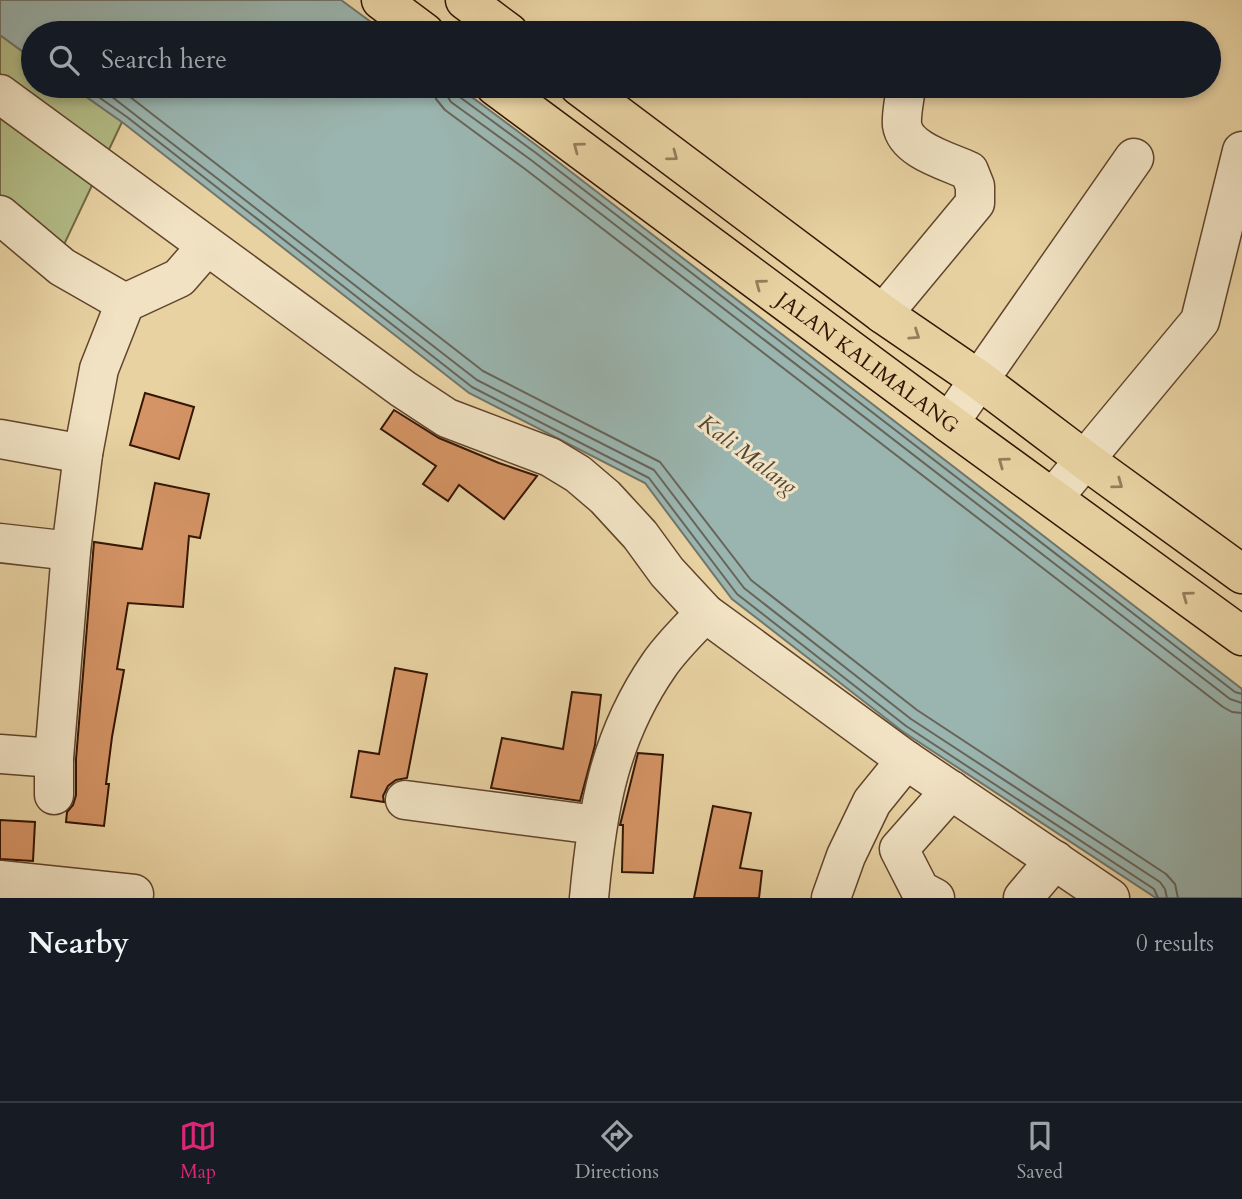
<!DOCTYPE html>
<style>
body{margin:0;font-family:Cardo,serif;background:#242831;color:#f1f3f6}
.list{margin:0;padding:0;list-style:none}
h2{display:flex;justify-content:space-between;align-items:center;height:91px;margin:0;padding:0 28px;font-size:30px}
h2 small{font-size:23px;font-weight:400;color:#9ea1a6}
.icon{flex:none;width:38px;height:38px;fill:none;stroke:currentColor;stroke-width:2;stroke-linecap:round;stroke-linejoin:round}
.map{position:relative;flex:none;width:1242px;height:898px;overflow:hidden}
.search{position:absolute;background:#171b24;box-shadow:0 4px 10px #0003;left:21px;right:21px;top:21px;height:77px;display:flex;align-items:center;gap:18px;box-sizing:border-box;padding:0 24px;border-radius:38px;color:#9ea1a6;font-size:26px}
.sheet{height:203px;background:#171b24}
nav{display:flex;justify-content:space-around;align-items:center;box-sizing:border-box;height:98px;border-top:2px solid #363941;background:#171b24;font-size:19px;color:#9ea1a6}
nav a{display:grid;justify-items:center;gap:4px}
nav .on{color:#db2777}
.map>svg:first-child{display:block}
.green{fill:#b3bd87;stroke:#746946;stroke-width:2}
.water{fill:#9ab5af;stroke:#71756b;stroke-width:2}
.lines{fill:none;stroke-linecap:round;stroke-linejoin:round}
.shore{stroke:#67655a;stroke-width:2}
.building{fill:#d59465;stroke:#341504;stroke-width:2}
.minor-casing{stroke:#61442c;stroke-width:41}
.major-casing{stroke:#341504;stroke-width:41}
.minor{stroke:#f0e2c3;stroke-width:38}
.major{stroke:#e8d2a2;stroke-width:38}
.oneway{stroke:#977d5b}
.labels{text-anchor:middle;stroke-width:6;stroke-linejoin:round;paint-order:stroke}
.street-label{font-size:21px;fill:#341504;stroke:#f0e2c3}
.water-label{font-size:23px;font-style:italic;fill:#534537;stroke:#f0e2c3}
</style>
<div class="map">
<svg width="1242" height="898" viewBox="0 0 1242 898">
<rect width="100%" height="100%" fill="#e8d2a2"/>
<filter id="stains"><feTurbulence type="fractalNoise" baseFrequency=".00286" numOctaves="4"/><feColorMatrix values="0 0 0 0 .2 0 0 0 0 .09 0 0 0 0 .02 0 0 0 .5 -.17"/></filter>
<radialGradient id="worn" r=".72"><stop offset=".6" stop-color="#630" stop-opacity="0"/><stop offset="1" stop-color="#630" stop-opacity=".3"/></radialGradient>
<!-- green -->
<polygon class="green" points="0,35 33,59 33,86 71,86 122,122 51,272 0,236"/>
<!-- water -->
<g class="water">
<polygon points="0,0 341,0 386,33 33,33 33,59 0,35"/>
<polygon points="71,86 457,86 540,148 1242,689 1242,898 1156,898 902,731 732,599 645,483 469,393 122,122"/>
</g>
<g class="lines">
<!-- shore -->
<g class="shore">
<polyline points="83,86 127,117 472,387 649,478 737,594 906,726 1154,889 1158,898"/>
<polyline points="98,86 477,380 654,470 744,588 911,719 1160,882 1165,889 1167,898"/>
<polyline points="116,86 483,371 660,462 751,580 917,710 1166,874 1175,884 1178,898"/>
<polyline points="434,86 436,99 445,110 525,169 1223,707 1232,712 1242,713"/>
<polyline points="444,86 446,94 451,102 531,160 1230,699 1242,703"/>
<polyline points="453,86 457,95 536,153 1235,692 1242,694"/>
</g>
</g>
<!-- building -->
<g class="building">
<polygon points="145,393 194,407 179,459 130,445"/>
<polygon points="394,410 439,438 499,463 537,476 504,519 459,485 448,501 423,484 436,466 381,429"/>
<polygon points="155,483 209,494 200,538 189,536 183,607 128,603 117,669 124,670 112,737 106,784 109,784 104,826 66,822 67,812 73,805 76,795 76,759 94,542 142,549"/>
<polygon points="395,668 427,674 407,778 396,780 388,786 383,796 384,802 351,797 359,751 379,754"/>
<polygon points="572,692 601,695 595,745 580,801 491,788 502,738 563,749"/>
<polygon points="638,753 663,755 653,873 622,872 623,825 620,825"/>
<polygon points="713,806 751,813 740,868 762,871 759,898 694,898"/>
<polygon points="0,820 35,822 33,861 0,859"/>
</g>
<g class="lines">
<!-- minor casing -->
<g class="minor-casing">
<g id="minor">
<polyline points="0,94 403,389 447,418 550,457 578,474 605,497 640,535 667,572 705,613 906,760 1110,898"/>
<polyline points="0,215 62,267 125,303"/>
<path d="M883,314L975,203V186L969,171C948,161 906,151 902,125C901,113 905,98 906,86"/>
<polyline points="949,423 1134,158"/>
<polyline points="0,439 83,454"/>
<polyline points="1053,498 1200,321 1242,151"/>
<polyline points="0,543 71,551 83,454 99,369 125,303 179,278 206,247"/>
<polyline points="0,754 54,758"/>
<polyline points="54,795 54,758 71,551"/>
<polyline points="405,800 596,825"/>
<polyline points="0,880 134,894"/>
<path d="M589,898C597,812 608,739 659,665C672,646 690,629 705,613"/>
<polyline points="831,898 846,856 872,802 906,760"/>
<polyline points="935,898 920,890 899,849 951,790"/>
<polyline points="1023,898 1055,860"/>
</g>
</g>
<!-- major casing -->
<g class="major-casing">
<g id="major">
<polyline points="381,0 425,33"/>
<polyline points="465,0 509,33"/>
<path id="s1" d="M495,86L949,423L1242,636"/>
<polyline points="579,86 883,314 978,379 1085,460 1242,574"/>
</g>
</g>
<!-- minor -->
<use href="#minor" class="minor"/>
<!-- major -->
<use href="#major" class="major"/>
</g>
<!-- one-way arrows -->
<defs><path id="oneway-chevron" d="M-2-3.5L2.5 0L-2 3.5" fill="none" stroke-width="1.6" stroke-linecap="round" stroke-linejoin="round" transform="scale(1.75)"/></defs>
<g class="oneway">
<use href="#oneway-chevron" transform="translate(578 147) rotate(-143)"/>
<use href="#oneway-chevron" transform="translate(673 156) rotate(37)"/>
<use href="#oneway-chevron" transform="translate(760 284) rotate(-143)"/>
<use href="#oneway-chevron" transform="translate(915 335) rotate(34)"/>
<use href="#oneway-chevron" transform="translate(1003 462) rotate(-144)"/>
<use href="#oneway-chevron" transform="translate(1118 484) rotate(36)"/>
<use href="#oneway-chevron" transform="translate(1187 596) rotate(-144)"/>
</g>
<g class="labels">
<!-- street labels -->
<g class="street-label">
<text dy="7" stroke="none"><textPath href="#s1" startOffset="464">JALAN KALIMALANG</textPath></text>
</g>
<!-- water labels -->
<g class="water-label">
<text transform="translate(748 454) rotate(37)" y="8">Kali Malang</text>
</g>
</g>
<rect width="100%" height="100%" filter="url(#stains)"/>
<rect width="100%" height="100%" fill="url(#worn)"/>
</svg>
<div class="search"><svg class="icon" aria-label="search" viewBox="0 0 24 24"><circle cx="10" cy="10" r="6"/><path d="M15 15l6 6"/></svg>Search here</div>
</div>
<section class="sheet">
<h2>Nearby<small>0 results</small></h2>
<ul class="list">
</ul>
</section>
<nav>
<a class="on"><svg class="icon" aria-label="map" viewBox="0 0 24 24"><path d="M3 6l6-2 6 2 6-2v14l-6 2-6-2-6 2zM9 4v14M15 6v14"/></svg>Map</a>
<a><svg class="icon" aria-label="directions" viewBox="0 0 24 24"><path d="M12 3l9 9-9 9-9-9zM9 14v-3h6M13 9l2 2-2 2"/></svg>Directions</a>
<a><svg class="icon" aria-label="saved" viewBox="0 0 24 24"><path d="M7 4h10v16l-5-4-5 4z"/></svg>Saved</a>
</nav>
